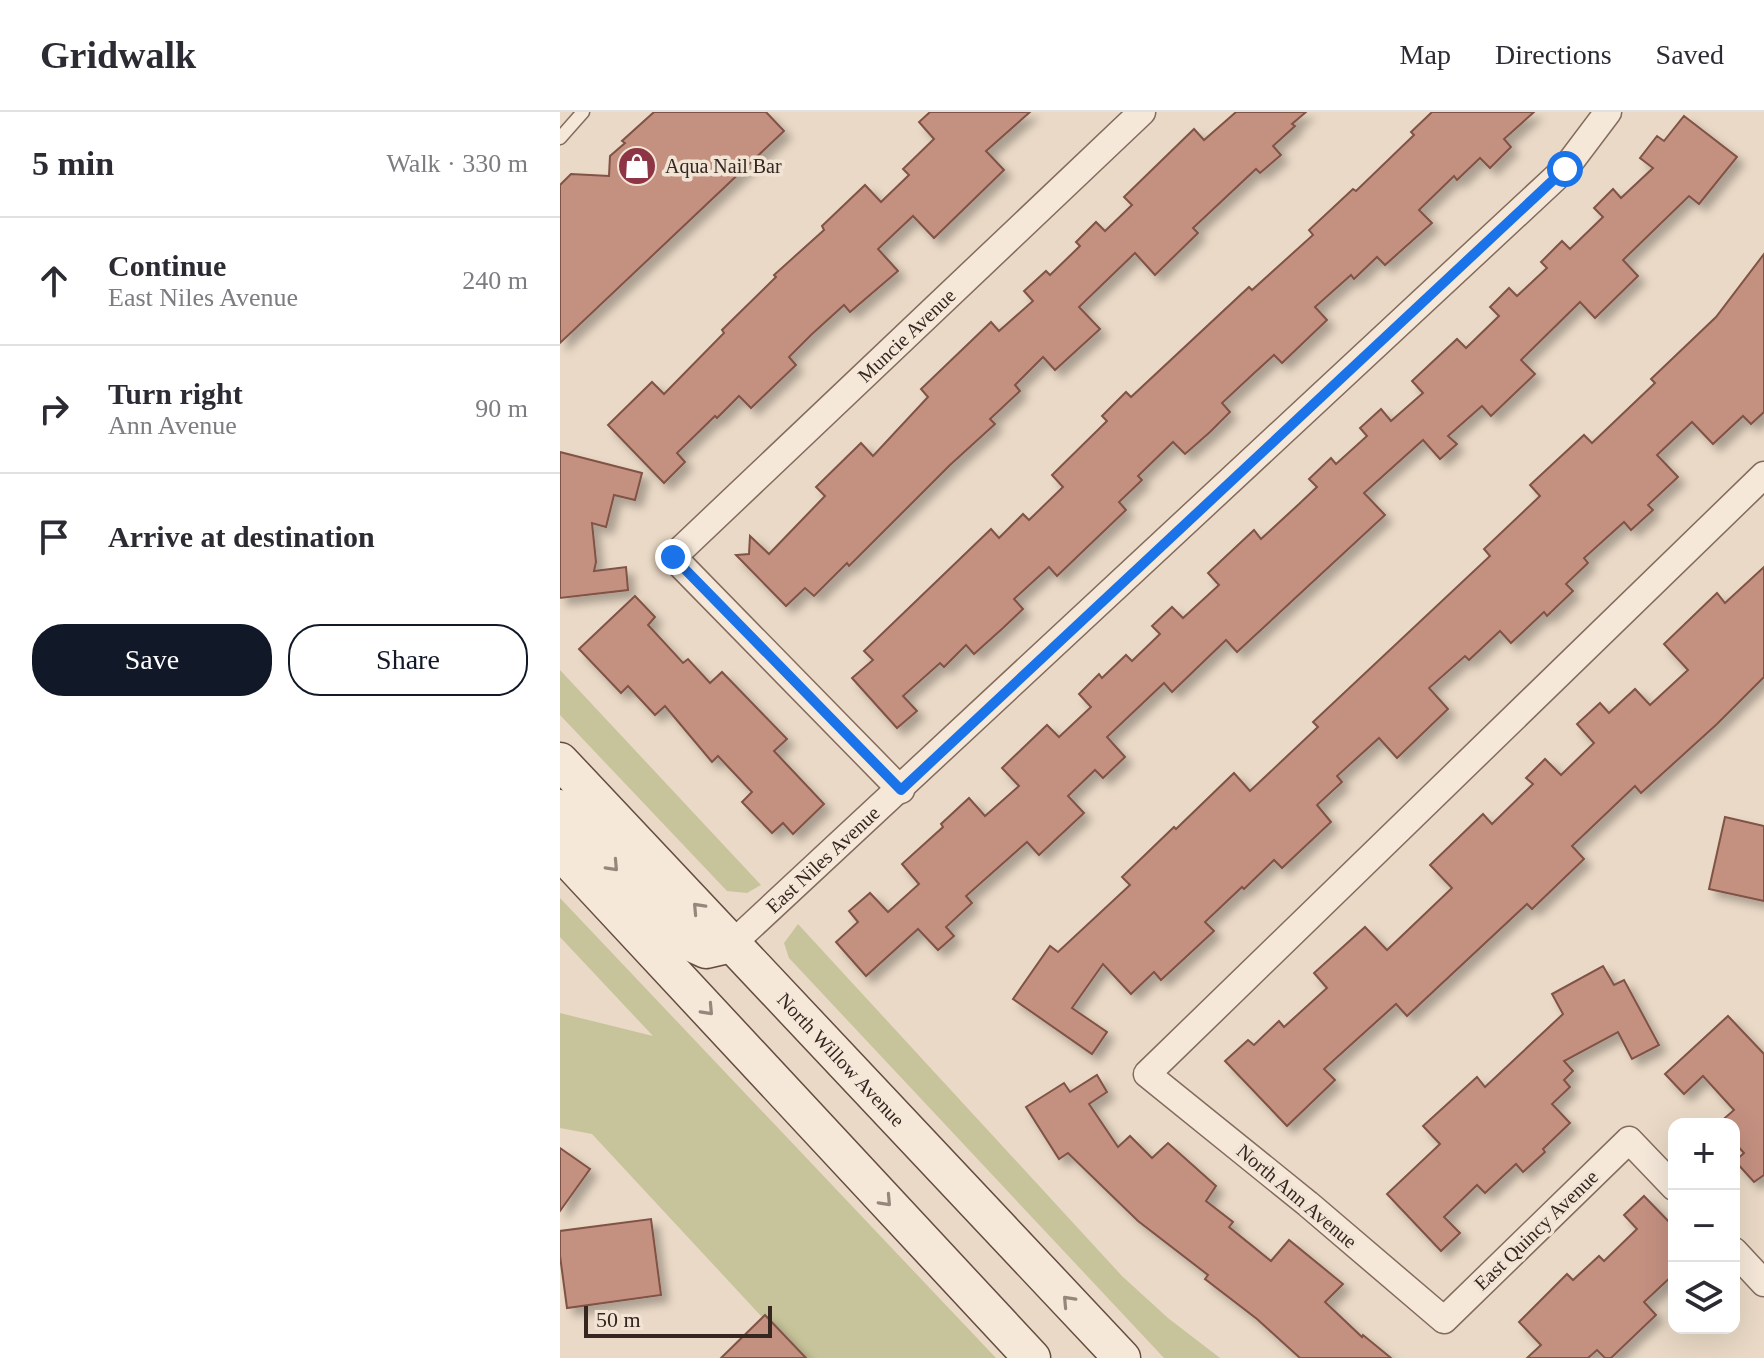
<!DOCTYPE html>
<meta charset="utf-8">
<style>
body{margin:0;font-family:Georgia,serif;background:#f7f7f7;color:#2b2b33}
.controls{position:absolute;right:24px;bottom:24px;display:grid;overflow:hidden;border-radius:16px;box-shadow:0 8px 32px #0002}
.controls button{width:72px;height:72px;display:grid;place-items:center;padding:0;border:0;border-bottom:2px solid #e1e1e2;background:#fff;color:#2b2b33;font:40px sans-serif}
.scale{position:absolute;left:24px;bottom:20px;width:188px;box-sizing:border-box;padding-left:8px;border:4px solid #352620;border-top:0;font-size:22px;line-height:28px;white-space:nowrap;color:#352620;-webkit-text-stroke:6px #f2e4d5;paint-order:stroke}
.stop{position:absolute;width:24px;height:24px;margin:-18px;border:6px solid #1a73e8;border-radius:50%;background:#fff}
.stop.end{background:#1a73e8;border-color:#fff;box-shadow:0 2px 8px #0008}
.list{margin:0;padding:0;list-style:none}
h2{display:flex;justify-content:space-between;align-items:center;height:104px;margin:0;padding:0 32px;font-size:34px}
h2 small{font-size:26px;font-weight:400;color:#7c7c81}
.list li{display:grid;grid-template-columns:52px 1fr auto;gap:24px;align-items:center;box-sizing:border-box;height:128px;padding:0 32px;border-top:2px solid #e1e1e2}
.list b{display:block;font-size:30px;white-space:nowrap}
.list p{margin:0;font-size:26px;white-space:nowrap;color:#7c7c81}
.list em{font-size:26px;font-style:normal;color:#7c7c81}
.actions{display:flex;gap:16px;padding:24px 32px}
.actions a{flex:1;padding:18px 0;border:2px solid #111827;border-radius:32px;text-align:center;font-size:28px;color:#111827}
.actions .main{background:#111827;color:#fff}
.icon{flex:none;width:44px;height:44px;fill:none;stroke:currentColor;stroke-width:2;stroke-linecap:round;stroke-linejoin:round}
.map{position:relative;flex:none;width:1204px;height:1246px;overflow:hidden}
header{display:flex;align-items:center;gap:48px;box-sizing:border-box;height:112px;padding:0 40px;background:#fff;border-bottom:2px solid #e1e1e2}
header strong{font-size:38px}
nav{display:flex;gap:44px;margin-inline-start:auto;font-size:28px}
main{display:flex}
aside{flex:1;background:#fff}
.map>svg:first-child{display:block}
.green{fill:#c7c49b}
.building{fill:#c49080;stroke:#805246;stroke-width:2;filter:url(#shadow)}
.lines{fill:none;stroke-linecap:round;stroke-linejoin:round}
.lane-casing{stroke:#836b5e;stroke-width:15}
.street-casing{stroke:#836b5e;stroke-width:29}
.secondary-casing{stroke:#654c41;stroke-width:39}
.lane{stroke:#f5e8d9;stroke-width:12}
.street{stroke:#f5e8d9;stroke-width:26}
.secondary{stroke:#f5e8d9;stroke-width:36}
.oneway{stroke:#95877c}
.route{stroke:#1a73e8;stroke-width:10}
.labels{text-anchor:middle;stroke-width:7;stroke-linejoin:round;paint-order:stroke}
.poi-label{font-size:20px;fill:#352620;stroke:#f2e4d5;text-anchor:start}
.street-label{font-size:20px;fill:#352620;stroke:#f2e4d5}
</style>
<header>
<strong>Gridwalk</strong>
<nav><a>Map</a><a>Directions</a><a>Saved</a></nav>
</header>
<main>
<aside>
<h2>5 min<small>Walk · 330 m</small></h2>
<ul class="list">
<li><svg class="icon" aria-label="ahead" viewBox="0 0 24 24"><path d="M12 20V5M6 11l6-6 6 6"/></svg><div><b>Continue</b><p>East Niles Avenue</p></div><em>240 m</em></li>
<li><svg class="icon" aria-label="right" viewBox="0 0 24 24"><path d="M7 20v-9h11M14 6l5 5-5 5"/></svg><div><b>Turn right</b><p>Ann Avenue</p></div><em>90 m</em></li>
<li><svg class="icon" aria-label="arrive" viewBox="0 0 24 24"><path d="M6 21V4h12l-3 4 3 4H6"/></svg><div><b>Arrive at destination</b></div></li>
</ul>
<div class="actions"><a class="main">Save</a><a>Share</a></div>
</aside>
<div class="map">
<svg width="1204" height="1246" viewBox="0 0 1204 1246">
<defs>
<filter id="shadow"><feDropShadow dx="7" dy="7" stdDeviation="4" flood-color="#0004"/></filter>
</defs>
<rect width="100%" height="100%" fill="#ead9c6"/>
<!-- green -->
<g class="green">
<polygon points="0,558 201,773 187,781 167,779 0,603"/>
<polygon points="0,786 436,1246 240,1246 32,1022 0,1016 0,901 93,924 0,825"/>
<polygon points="238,812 562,1164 608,1206 660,1246 604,1246 229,846 224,831"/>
</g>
<!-- building -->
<g class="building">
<polygon points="94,0 206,0 224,19 0,231 0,73 11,62 49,64 50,44 65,31 62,29"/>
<polygon points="370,0 470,0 426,39 444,58 374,126 353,104 318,137 338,159 290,200 284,193 251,223 229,245 236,253 191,296 179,284 157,306 155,304 117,341 125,350 104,371 48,313 92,270 104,282 164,221 162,218 216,165 214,163 264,118 262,114 305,73 321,90 349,63 343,57 374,27 359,10"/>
<polygon points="676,0 746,0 732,12 735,14 713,34 721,43 700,61 696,57 633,116 638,121 595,163 575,141 519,195 540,217 495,258 483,245 455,273 460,279 430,307 435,312 390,353 289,454 287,451 254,484 245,476 226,494 176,443 189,442 190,424 209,442 265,384 256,375 301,331 313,344 368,285 361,277 431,210 439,219 473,189 464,179 486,159 490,163 520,134 516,130 536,110 545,119 572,93 564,85 634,17 644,28"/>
<polygon points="872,0 974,0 944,27 951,35 930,56 920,46 897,68 894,64 859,98 872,111 853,128 825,153 817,145 794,167 791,163 755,195 767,208 722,251 714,243 691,264 662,291 670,300 650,320 625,342 613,330 578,364 582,368 559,390 566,398 497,464 489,455 454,487 463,497 443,516 414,542 406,533 384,555 380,551 343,584 357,599 337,616 292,566 313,548 304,539 431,417 439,426 463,402 469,408 503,375 492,363 547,309 542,304 566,280 571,285 689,175 692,178 753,123 749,118 793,77 796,79 854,23 851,20"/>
<polygon points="1124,4 1177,45 1139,92 1129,84 1063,148 1078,164 1035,206 1020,190 961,248 975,262 931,304 922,294 888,324 897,332 880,347 863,328 804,381 825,403 677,540 666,528 612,580 604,571 547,625 565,645 543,666 535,658 508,684 524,701 479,743 467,730 406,784 412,791 386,815 394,824 378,838 358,817 306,864 276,830 298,810 289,799 310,781 328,800 359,772 342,752 383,715 381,712 409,686 425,704 459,674 442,656 487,613 499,625 531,595 519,582 539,562 542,566 566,543 572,549 600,522 592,514 612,495 623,506 659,473 648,461 694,418 701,427 739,392 757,375 749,367 771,346 776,352 807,324 800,316 821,297 831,309 863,281 852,269 897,227 906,236 939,204 930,195 949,176 957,184 987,156 981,150 1002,129 1010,137 1043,105 1034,96 1053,77 1061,86 1093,56 1080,46 1097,24 1104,29"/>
<polygon points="1204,142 1204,300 1191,312 1183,304 1153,332 1132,310 1097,343 1118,365 1088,393 1093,398 1071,418 1064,410 1024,446 1028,451 1006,472 1013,479 987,504 984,500 951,531 940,519 909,548 905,544 869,576 888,597 837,646 819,626 777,664 782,670 757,693 771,710 722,756 714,748 684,777 682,775 645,810 654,819 601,868 594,860 571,882 543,852 512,896 547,920 532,942 453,887 490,834 498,840 570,773 562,765 614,715 616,717 674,661 690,679 758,615 753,610 930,444 924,437 980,384 970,373 1024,323 1032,331 1095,271 1091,267 1156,205"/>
<polygon points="0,340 82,361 75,388 54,383 46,415 32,411 36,450 34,459 66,455 68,478 0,486"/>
<polygon points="1204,455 1204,565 1157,612 1081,681 1075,674 1012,734 1024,747 972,797 967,792 847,904 836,892 764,957 775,968 727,1014 665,949 688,928 694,933 719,909 724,915 767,876 754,861 805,815 827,838 892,776 870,753 923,702 932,712 973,672 966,666 985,647 1001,663 1034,631 1017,612 1040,591 1049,601 1075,577 1090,593 1128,558 1104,532 1157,481 1165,491"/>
<polygon points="75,484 95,505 88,513 123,551 128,547 150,571 162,560 227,627 214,639 264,692 233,722 223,711 212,721 182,690 192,680 158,644 152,650 105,594 95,603 68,574 61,581 19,537"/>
<polygon points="1165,705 1204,714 1204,789 1149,777"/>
<polygon points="1043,854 1054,873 1064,868 1099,933 1072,947 1058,920 1004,949 1013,959 1004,968 1010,975 992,992 1010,1011 983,1037 985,1040 963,1060 956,1052 925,1081 917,1073 884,1105 900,1121 881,1139 827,1082 880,1032 863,1014 917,965 925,975 1003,902 992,882"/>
<polygon points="1168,904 1204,942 1204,1063 1194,1070 1175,1049 1184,1041 1174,1030 1174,1012 1158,1012 1174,998 1143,964 1124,982 1105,962"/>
<polygon points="537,963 547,980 529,992 558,1035 570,1024 592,1046 608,1031 656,1074 646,1089 673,1110 669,1115 711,1149 729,1128 783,1172 765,1190 802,1225 803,1223 831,1246 740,1246 697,1207 645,1167 648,1163 578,1109 508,1041 499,1047 466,995 504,971 510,980"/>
<polygon points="0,1036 30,1057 0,1099"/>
<polygon points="1084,1084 1114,1115 1114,1162 1084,1190 1096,1203 1051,1246 1045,1246 1037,1238 1028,1246 967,1246 981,1233 959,1210 1007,1162 1013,1168 1039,1144 1044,1149 1077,1117 1064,1103"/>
<polygon points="91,1107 101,1183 7,1196 0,1144 0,1119"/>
<polygon points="205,1203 246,1246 161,1246"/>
</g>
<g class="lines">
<!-- lane casing -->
<g class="lane-casing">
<polyline id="lane" points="0,26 23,0"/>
</g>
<!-- street casing -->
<g class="street-casing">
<g id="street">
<path id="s1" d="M341,678L113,445L582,0"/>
<path id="s2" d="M172,832L1005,57L1048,0"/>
<polyline points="1114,1075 1069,1028 884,1208 748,1092 587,962 1204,363"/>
<polyline points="1174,1139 1204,1171"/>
</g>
</g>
<!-- secondary casing -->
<g class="secondary-casing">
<g id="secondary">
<path id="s3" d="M0,649L562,1246"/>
<polyline points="0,696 122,827 146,838 172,832"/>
<polyline points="0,739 472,1246"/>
</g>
</g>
<!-- lane -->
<use href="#lane" class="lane"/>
<!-- street -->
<use href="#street" class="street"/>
<!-- secondary -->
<use href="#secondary" class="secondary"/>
</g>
<!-- one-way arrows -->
<defs><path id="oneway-chevron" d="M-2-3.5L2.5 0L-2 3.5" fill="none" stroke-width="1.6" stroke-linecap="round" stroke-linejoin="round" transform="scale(2)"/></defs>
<g class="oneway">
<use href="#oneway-chevron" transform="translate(53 754) rotate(47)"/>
<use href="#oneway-chevron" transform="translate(138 796) rotate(-133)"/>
<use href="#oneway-chevron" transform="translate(148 898) rotate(47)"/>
<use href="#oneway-chevron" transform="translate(326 1089) rotate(47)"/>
<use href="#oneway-chevron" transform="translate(508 1189) rotate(-133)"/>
</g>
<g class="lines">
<!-- route -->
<polyline class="route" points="113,445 341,678 1005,57"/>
</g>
<!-- icons -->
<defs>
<g id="shop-disc" transform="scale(2)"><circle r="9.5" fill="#8d3445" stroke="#f2e4d5"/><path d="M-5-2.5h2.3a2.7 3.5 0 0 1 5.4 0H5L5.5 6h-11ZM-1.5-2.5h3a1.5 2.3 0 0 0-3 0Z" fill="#fff"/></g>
</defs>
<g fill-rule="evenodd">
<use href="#shop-disc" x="77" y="54"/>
</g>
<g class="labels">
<!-- poi labels -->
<g class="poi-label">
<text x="105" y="61">Aqua Nail Bar</text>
</g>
<!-- street labels -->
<g class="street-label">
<text dy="7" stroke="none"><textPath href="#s1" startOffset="648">Muncie Avenue</textPath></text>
<text dy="7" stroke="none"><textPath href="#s2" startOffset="124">East Niles Avenue</textPath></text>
<text dy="7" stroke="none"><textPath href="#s3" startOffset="410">North Willow Avenue</textPath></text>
<text transform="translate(737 1084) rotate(40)" y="7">North Ann Avenue</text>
<text transform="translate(976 1118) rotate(-44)" y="7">East Quincy Avenue</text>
</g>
</g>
</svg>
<div class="controls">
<button>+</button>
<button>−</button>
<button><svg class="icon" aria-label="layers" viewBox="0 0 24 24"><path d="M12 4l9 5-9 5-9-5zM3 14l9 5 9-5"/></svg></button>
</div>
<div class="scale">50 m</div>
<div class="stop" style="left:1005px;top:57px"></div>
<div class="stop end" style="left:113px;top:445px"></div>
</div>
</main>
